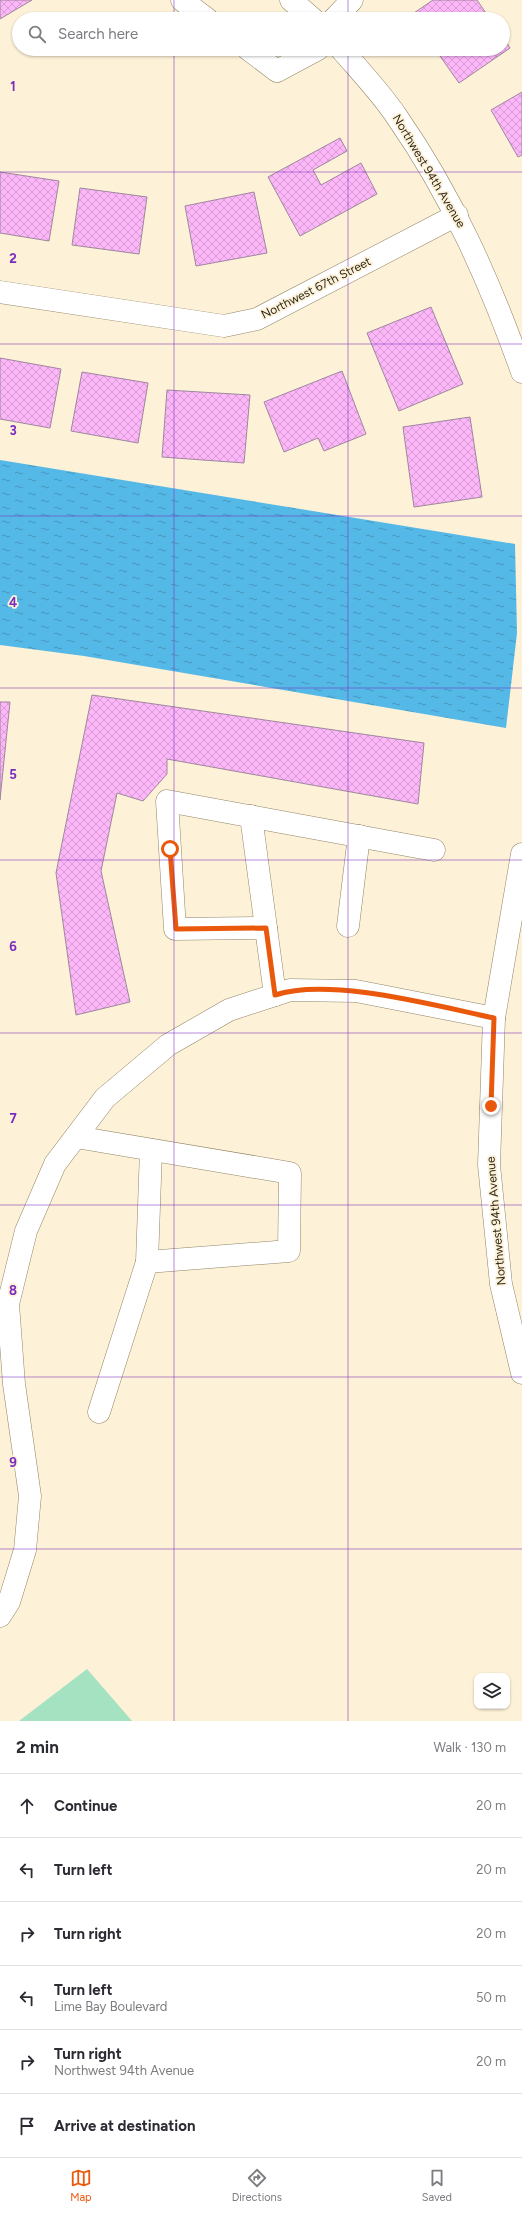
<!DOCTYPE html>
<meta charset="utf-8">
<style>
body{margin:0;font-family:Figtree,sans-serif;background:#f2f2f3;color:#2b2b33}
.controls{position:absolute;right:12px;bottom:12px;display:grid;overflow:hidden;border-radius:8px;box-shadow:0 1px 3px #0004}
.controls button{width:36px;height:36px;display:grid;place-items:center;padding:0;border:0;border-bottom:1px solid #e1e1e2;background:#fff;color:#2b2b33;font:20px sans-serif}
.stop{position:absolute;width:12px;height:12px;margin:-9px;border:3px solid #ea580c;border-radius:50%;background:#fff}
.stop.end{background:#ea580c;border-color:#fff;box-shadow:0 1px 4px #0008}
.list{margin:0;padding:0;list-style:none}
h2{display:flex;justify-content:space-between;align-items:center;height:52px;margin:0;padding:0 16px;font-size:17px}
h2 small{font-size:13px;font-weight:400;color:#7c7c81}
.list li{display:grid;grid-template-columns:26px 1fr auto;gap:12px;align-items:center;box-sizing:border-box;height:64px;padding:0 16px;border-top:1px solid #e1e1e2}
.list b{display:block;font-size:15px;white-space:nowrap}
.list p{margin:0;font-size:13px;white-space:nowrap;color:#7c7c81}
.list em{font-size:13px;font-style:normal;color:#7c7c81}
.icon{flex:none;width:22px;height:22px;fill:none;stroke:currentColor;stroke-width:2;stroke-linecap:round;stroke-linejoin:round}
.map{position:relative;flex:none;width:522px;height:1721px;overflow:hidden}
.search{position:absolute;background:#fff;box-shadow:0 1px 3px #0004;left:12px;right:12px;top:12px;height:44px;display:flex;align-items:center;gap:10px;box-sizing:border-box;padding:0 14px;border-radius:22px;color:#7c7c81;font-size:15px}
.sheet{height:436px;background:#fff}
nav{display:flex;justify-content:space-around;align-items:center;box-sizing:border-box;height:56px;border-top:1px solid #e1e1e2;background:#fff;font-size:11px;color:#7c7c81}
nav a{display:grid;justify-items:center;gap:2px}
nav .on{color:#ea580c}
.map>svg:first-child{display:block}
.garden{fill:#a4e2c1}
.water{fill:url(#water-ripples)}
.building{fill:url(#building-cross-hatch);stroke:#9f869e}
.lines{fill:none;stroke-linecap:round;stroke-linejoin:round}
.minor-casing{stroke:#928567;stroke-width:23}
.minor{stroke:#fff;stroke-width:22}
.route{stroke:#ea580c;stroke-width:5}
.grid{fill:none;stroke:#7b2cbf;stroke-width:1;stroke-opacity:0.55}
.labels{text-anchor:middle;stroke-width:3.5;stroke-linejoin:round;paint-order:stroke}
.street-label{font-size:12px;fill:#2d281b;stroke:#fdf1d7}
.grid-label{font-size:13px;text-anchor:middle;font-weight:bold;fill:#7b2cbf;stroke:#fdf1d7;stroke-width:3.5;stroke-linejoin:round;paint-order:stroke}
</style>
<div class="map">
<svg width="522" height="1721" viewBox="0 0 522 1721">
<defs>
<pattern id="water-ripples" width="26" height="14" patternUnits="userSpaceOnUse"><rect width="26" height="14" fill="#55b9e8"/><path d="M2 4q2-2 4 0t4 0M15 11q2-2 4 0t4 0" fill="none" stroke="#4796bb"/></pattern>
<pattern id="building-cross-hatch" width="8" height="8" patternUnits="userSpaceOnUse"><rect width="8" height="8" fill="#fcb7f9"/><path d="M0 0l8 8M0 8l8-8" fill="none" stroke="#d89dd5"/></pattern>
</defs>
<rect width="100%" height="100%" fill="#fdf1d7"/>
<!-- garden -->
<polygon class="garden" points="87,1669 132,1721 19,1721"/>
<!-- water -->
<polygon class="water" points="0,460 515,544 517,633 506,728 84,656 0,645"/>
<!-- building -->
<g class="building">
<polygon points="0,0 32,0 0,19"/>
<polygon points="433,0 477,0 490,19 415,19 411,15"/>
<polygon points="503,37 510,48 459,83 435,49 503,49"/>
<polygon points="522,92 522,155 518,157 491,110"/>
<polygon points="340,138 347,151 313,170 321,185 361,163 377,194 300,236 268,177"/>
<polygon points="0,172 59,181 49,241 0,233"/>
<polygon points="80,188 147,197 139,254 72,245"/>
<polygon points="254,192 267,253 196,266 185,206"/>
<polygon points="431,307 463,384 399,411 367,333"/>
<polygon points="0,358 61,369 50,428 0,419"/>
<polygon points="342,371 366,434 324,451 318,438 284,452 264,402"/>
<polygon points="82,372 148,383 138,443 71,431"/>
<polygon points="167,390 250,395 244,463 162,457"/>
<polygon points="470,417 482,497 414,507 403,427"/>
<polygon points="92,695 424,743 418,804 167,759 167,774 143,801 117,793 101,871 130,1002 76,1015 56,873"/>
<polygon points="0,702 10,702 0,800"/>
</g>
<g class="lines">
<!-- minor casing -->
<g class="minor-casing">
<g id="minor">
<polyline points="182,0 207,19"/>
<polyline points="291,0 313,19"/>
<polyline points="334,19 352,0"/>
<polyline points="248,49 277,71 318,49"/>
<path d="M341,49C360,71 381,93 397,117C452,196 490,282 522,372"/>
<polyline points="0,292 224,326 257,319 457,215"/>
<polyline points="251,816 275,995"/>
<polyline points="522,854 494,1018 489,1165 501,1284 522,1373"/>
<polyline points="348,926 359,836"/>
<polyline points="266,928 175,929 167,801 434,850"/>
<polyline points="76,1137 290,1173 289,1251 147,1262 99,1412"/>
<polyline points="147,1262 151,1150"/>
<polyline points="0,1616 9,1602 25,1550 30,1496 14,1384 8,1304 26,1231 55,1164 105,1098 168,1045 229,1010 290,990 356,991 494,1018"/>
</g>
</g>
<!-- minor -->
<use href="#minor" class="minor"/>
</g>
<g class="lines">
<!-- route -->
<path class="route" d="M170,849L176,929L266,928L275,995C330,977 436,1006 494,1018L491,1106"/>
</g>
<!-- grid -->
<path class="grid" d="M174,0V19M348,0V19M174,49V1721M348,49V1721M0,172H522M0,344H522M0,516H522M0,688H522M0,860H522M0,1033H522M0,1205H522M0,1377H522M0,1549H522"/>
<g class="labels">
<!-- street labels -->
<g class="street-label">
<text transform="translate(429 171) rotate(59)" y="4">Northwest 94th Avenue</text>
<text transform="translate(316 288) rotate(-27)" y="4">Northwest 67th Street</text>
<text transform="translate(496 1221) rotate(-95)" y="4">Northwest 94th Avenue</text>
</g>
</g>
<g class="grid-label">
<text x="13" y="91">1</text>
<text x="13" y="263">2</text>
<text x="13" y="435">3</text>
<text x="13" y="607">4</text>
<text x="13" y="779">5</text>
<text x="13" y="951">6</text>
<text x="13" y="1123">7</text>
<text x="13" y="1295">8</text>
<text x="13" y="1467">9</text>
</g>
</svg>
<div class="controls">
<button><svg class="icon" aria-label="layers" viewBox="0 0 24 24"><path d="M12 4l9 5-9 5-9-5zM3 14l9 5 9-5"/></svg></button>
</div>
<div class="stop" style="left:170px;top:849px"></div>
<div class="stop end" style="left:491px;top:1106px"></div>
<div class="search"><svg class="icon" aria-label="search" viewBox="0 0 24 24"><circle cx="10" cy="10" r="6"/><path d="M15 15l6 6"/></svg>Search here</div>
</div>
<section class="sheet">
<h2>2 min<small>Walk · 130 m</small></h2>
<ul class="list">
<li><svg class="icon" aria-label="ahead" viewBox="0 0 24 24"><path d="M12 20V5M6 11l6-6 6 6"/></svg><div><b>Continue</b></div><em>20 m</em></li>
<li><svg class="icon" aria-label="left" viewBox="0 0 24 24"><path d="M17 20v-9H6M10 6l-5 5 5 5"/></svg><div><b>Turn left</b></div><em>20 m</em></li>
<li><svg class="icon" aria-label="right" viewBox="0 0 24 24"><path d="M7 20v-9h11M14 6l5 5-5 5"/></svg><div><b>Turn right</b></div><em>20 m</em></li>
<li><svg class="icon" aria-label="left" viewBox="0 0 24 24"><path d="M17 20v-9H6M10 6l-5 5 5 5"/></svg><div><b>Turn left</b><p>Lime Bay Boulevard</p></div><em>50 m</em></li>
<li><svg class="icon" aria-label="right" viewBox="0 0 24 24"><path d="M7 20v-9h11M14 6l5 5-5 5"/></svg><div><b>Turn right</b><p>Northwest 94th Avenue</p></div><em>20 m</em></li>
<li><svg class="icon" aria-label="arrive" viewBox="0 0 24 24"><path d="M6 21V4h12l-3 4 3 4H6"/></svg><div><b>Arrive at destination</b></div></li>
</ul>
</section>
<nav>
<a class="on"><svg class="icon" aria-label="map" viewBox="0 0 24 24"><path d="M3 6l6-2 6 2 6-2v14l-6 2-6-2-6 2zM9 4v14M15 6v14"/></svg>Map</a>
<a><svg class="icon" aria-label="directions" viewBox="0 0 24 24"><path d="M12 3l9 9-9 9-9-9zM9 14v-3h6M13 9l2 2-2 2"/></svg>Directions</a>
<a><svg class="icon" aria-label="saved" viewBox="0 0 24 24"><path d="M7 4h10v16l-5-4-5 4z"/></svg>Saved</a>
</nav>
